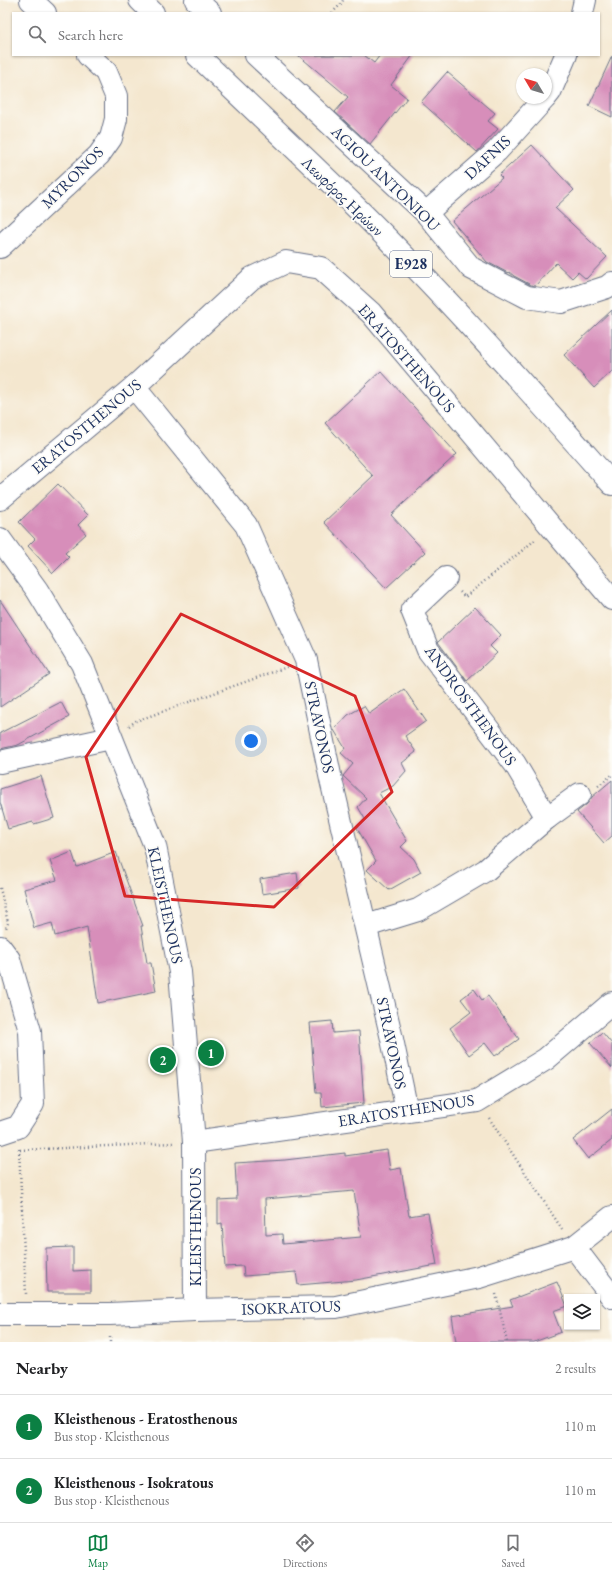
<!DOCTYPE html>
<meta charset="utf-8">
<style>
body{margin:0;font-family:"EB Garamond",serif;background:#f2f2f2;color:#202124}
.controls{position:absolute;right:12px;bottom:12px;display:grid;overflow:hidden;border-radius:0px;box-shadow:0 1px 3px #0004}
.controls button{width:36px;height:36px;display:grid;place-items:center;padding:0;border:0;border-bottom:1px solid #e0e0e0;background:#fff;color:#202124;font:20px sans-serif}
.compass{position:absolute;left:516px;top:68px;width:36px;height:36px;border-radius:50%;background:#fff;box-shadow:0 1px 3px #0004;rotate:308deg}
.you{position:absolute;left:251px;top:741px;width:14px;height:14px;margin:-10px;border:3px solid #fff;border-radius:50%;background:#1a73e8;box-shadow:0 0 0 6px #1a73e833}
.badge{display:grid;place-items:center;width:26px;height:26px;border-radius:50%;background:#0b8043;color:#fff;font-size:13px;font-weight:700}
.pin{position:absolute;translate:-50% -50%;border:2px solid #fff;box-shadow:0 1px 4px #0006}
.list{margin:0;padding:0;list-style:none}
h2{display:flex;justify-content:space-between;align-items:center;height:52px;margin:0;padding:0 16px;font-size:17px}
h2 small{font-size:13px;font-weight:400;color:#757577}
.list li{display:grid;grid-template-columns:26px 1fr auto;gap:12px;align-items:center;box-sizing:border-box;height:64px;padding:0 16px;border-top:1px solid #e0e0e0}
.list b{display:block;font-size:15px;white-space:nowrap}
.list p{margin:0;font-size:13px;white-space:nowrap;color:#757577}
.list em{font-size:13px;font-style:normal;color:#757577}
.icon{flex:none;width:22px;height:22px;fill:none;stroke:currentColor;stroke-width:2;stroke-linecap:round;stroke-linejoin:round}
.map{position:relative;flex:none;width:612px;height:1342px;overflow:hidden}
.search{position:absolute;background:#fff;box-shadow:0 1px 3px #0004;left:12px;right:12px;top:12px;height:44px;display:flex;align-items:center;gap:10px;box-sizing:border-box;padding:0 14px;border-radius:0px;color:#757577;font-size:15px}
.sheet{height:180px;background:#fff}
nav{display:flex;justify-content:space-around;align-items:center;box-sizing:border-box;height:56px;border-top:1px solid #e0e0e0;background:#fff;font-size:11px;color:#757577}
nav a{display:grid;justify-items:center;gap:2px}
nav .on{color:#0b8043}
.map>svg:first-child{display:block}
.building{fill:#d78eba;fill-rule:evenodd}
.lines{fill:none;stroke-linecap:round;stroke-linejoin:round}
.minor-casing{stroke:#676f86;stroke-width:24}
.primary-casing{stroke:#676f86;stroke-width:24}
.path{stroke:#676f86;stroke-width:2.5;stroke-dasharray:1 3;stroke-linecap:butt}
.minor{stroke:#fff;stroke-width:22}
.primary{stroke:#fff;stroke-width:22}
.marked{fill:none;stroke:#d62828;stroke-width:3;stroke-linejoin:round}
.labels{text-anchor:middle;stroke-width:3.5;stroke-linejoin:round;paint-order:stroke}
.shield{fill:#fdfcf7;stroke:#5f6c8c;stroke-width:1}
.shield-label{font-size:15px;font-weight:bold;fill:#1b2f5e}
.street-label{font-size:16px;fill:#1b2f5e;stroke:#fdfcf7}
</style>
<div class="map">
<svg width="612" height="1342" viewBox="0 0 612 1342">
<rect width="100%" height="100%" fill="#fdfcf7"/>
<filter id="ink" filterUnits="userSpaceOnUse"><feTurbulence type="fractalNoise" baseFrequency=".025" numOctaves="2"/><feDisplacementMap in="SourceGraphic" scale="8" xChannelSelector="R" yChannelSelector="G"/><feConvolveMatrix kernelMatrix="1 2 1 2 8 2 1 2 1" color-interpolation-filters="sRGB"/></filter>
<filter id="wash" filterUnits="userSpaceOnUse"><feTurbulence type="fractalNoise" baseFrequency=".012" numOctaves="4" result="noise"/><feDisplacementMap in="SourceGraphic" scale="16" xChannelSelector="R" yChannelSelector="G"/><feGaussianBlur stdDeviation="0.9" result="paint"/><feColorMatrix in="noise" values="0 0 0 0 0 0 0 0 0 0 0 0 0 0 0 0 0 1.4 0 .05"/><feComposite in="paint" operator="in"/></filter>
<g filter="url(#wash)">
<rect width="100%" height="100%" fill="#f4e7cf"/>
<g id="blocks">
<!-- building -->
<g class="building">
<polygon points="298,55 364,55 374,63 380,55 413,55 391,85 407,98 370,144 335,112 348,97"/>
<polygon points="612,56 612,117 589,106"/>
<polygon points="447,72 495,113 488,121 498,129 477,152 421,102"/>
<polygon points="532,145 574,190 555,208 607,257 586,279 578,272 572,278 556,263 535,286 531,285 514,276 509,272 508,273 487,262 452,221 502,178 499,175"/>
<polygon points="612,310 612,371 594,388 564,355"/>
<polygon points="381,371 457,454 391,515 425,552 386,588 324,522 373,476 325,423"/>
<polygon points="58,484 88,515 78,525 86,534 65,553 69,557 53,573 28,546 35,539 19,522"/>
<polygon points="0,600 49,674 0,707"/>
<polygon points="475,607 501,635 490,646 497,653 467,681 438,642"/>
<polygon points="404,689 426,721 405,736 416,752 402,763 406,771 393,786 379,793 407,841 401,847 414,859 421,872 389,890 367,870 376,861 357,828 365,819 358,807 366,798 343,776 353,764 341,753 345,748 334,730 348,715 364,706 369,714"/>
<polygon points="61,702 69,717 18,745 0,749 0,733"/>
<polygon points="41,776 54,818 34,824 33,822 8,829 0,802 0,789"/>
<polygon points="612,780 612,836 604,843 577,812 587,804 592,797"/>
<polygon points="72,852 77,867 116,852 143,926 141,926 147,963 151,963 156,991 98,1003 87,927 55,936 52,923 34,928 24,889 57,880 50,861"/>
<polygon points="297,873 299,888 262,894 260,879"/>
<polygon points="474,989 482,1000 488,996 519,1039 495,1056 485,1043 469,1055 450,1028 471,1012 461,999"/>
<polygon points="332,1021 333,1033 359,1031 364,1103 322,1107 321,1093 316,1093 310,1023"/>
<polygon points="602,1032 612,1044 612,1068 590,1043"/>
<polygon points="612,1109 612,1140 588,1159 573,1140"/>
<path d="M387,1150L390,1170L401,1168L409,1216L428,1213L437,1265L356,1280L298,1285L296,1272L244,1276L243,1266L225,1267L222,1223L218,1224V1200L237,1199L235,1163L285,1160L345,1153V1156ZM354,1191L361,1237L283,1244L282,1234L266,1235L265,1199Z"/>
<polygon points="73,1247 73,1271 91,1270 91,1292 47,1292 46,1248"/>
<polygon points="557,1282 567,1306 553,1311 561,1332 534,1342 456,1342 452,1316 513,1306 510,1300"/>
</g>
</g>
</g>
<g filter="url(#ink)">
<use href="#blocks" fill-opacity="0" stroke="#676f86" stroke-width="1"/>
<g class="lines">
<!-- minor casing -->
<g class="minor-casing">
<g id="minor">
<polyline points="31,0 45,13"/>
<polyline points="196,0 210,13"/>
<polyline points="582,13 585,0"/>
<polyline points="256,55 426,213 471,268 527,297 561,302 607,287 612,283"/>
<polyline points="546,97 550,92 566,55"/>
<polyline points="426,213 497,151 545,98"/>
<polyline points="0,247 99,155 111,138 116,119 116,96 106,72 88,55"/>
<polyline points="134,387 246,525 306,660 331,780 392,1039 407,1111"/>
<polyline points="0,499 134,387 252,278 286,262 321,268 371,313 612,599"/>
<polyline points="0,539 37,590 82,664 155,846 180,972 194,1142 195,1310"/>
<polyline points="446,578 412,610 428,650 515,764 547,818"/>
<polyline points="0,762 111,738"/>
<polyline points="366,926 418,910 486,870 547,818 580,794"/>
<polyline points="0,947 9,959 30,1031 33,1104 18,1127 0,1133"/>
<polyline points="194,1142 477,1101 546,1059 612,1003"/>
<polyline points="574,1247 612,1297"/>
<polyline points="0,1314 110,1314 195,1310 336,1307 479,1277 574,1247 612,1217"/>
</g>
</g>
<!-- primary casing -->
<g class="primary-casing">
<g id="primary">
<polyline points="140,0 153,13"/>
<path d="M197,55C253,109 311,163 367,218C452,303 532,394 612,484"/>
</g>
</g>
<!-- path -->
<g class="path">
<polyline points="332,13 342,3 343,0"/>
<polyline points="460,592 465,597 535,540"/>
<polyline points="129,726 136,721 287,667"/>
<polyline points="598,786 612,775"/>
<polyline points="0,888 8,923 6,928"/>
<polyline points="489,1118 562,1229"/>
<polyline points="19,1149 26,1294"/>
<polyline points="20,1150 173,1143"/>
<polyline points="496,1294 507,1342"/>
<polyline points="110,1342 110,1335"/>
</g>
<!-- minor -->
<use href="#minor" class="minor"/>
<!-- primary -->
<use href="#primary" class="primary"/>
</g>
</g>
<!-- marked area -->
<path class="marked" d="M181,614L355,696L392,792L274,907L125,896L86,757Z"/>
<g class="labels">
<!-- shield labels -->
<rect class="shield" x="390" y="251" width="42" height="26" rx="3"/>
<g class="shield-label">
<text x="411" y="269">E928</text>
</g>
<!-- street labels -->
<g class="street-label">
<text transform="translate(487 157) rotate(-43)" y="6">DAFNIS</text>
<text transform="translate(72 177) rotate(-45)" y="6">MYRONOS</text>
<text transform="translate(386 178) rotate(44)" y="6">AGIOU ANTONIOU</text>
<text transform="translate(343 196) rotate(44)" y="6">Λεωφόρος Ηρώων</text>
<text transform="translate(407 358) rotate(49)" y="6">ERATOSTHENOUS</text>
<text transform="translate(86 426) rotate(-40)" y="6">ERATOSTHENOUS</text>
<text transform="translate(471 705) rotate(54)" y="6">ANDROSTHENOUS</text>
<text transform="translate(320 727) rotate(78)" y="6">STRAVONOS</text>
<text transform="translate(166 905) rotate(78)" y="6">KLEISTHENOUS</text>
<text transform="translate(392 1043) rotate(78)" y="6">STRAVONOS</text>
<text transform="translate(406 1110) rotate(-9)" y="6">ERATOSTHENOUS</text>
<text transform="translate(195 1227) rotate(-90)" y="6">KLEISTHENOUS</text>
<text transform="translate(291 1307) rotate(-2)" y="6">ISOKRATOUS</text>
</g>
</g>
</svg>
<div class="controls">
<button><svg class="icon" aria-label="layers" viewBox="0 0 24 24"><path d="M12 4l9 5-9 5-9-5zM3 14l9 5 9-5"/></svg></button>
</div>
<svg class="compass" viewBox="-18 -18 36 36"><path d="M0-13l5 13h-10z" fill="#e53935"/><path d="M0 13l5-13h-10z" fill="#757577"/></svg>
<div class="you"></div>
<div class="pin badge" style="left:211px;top:1053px">1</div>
<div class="pin badge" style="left:163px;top:1060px">2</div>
<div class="search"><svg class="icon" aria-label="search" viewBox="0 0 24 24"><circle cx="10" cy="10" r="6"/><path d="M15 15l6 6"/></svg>Search here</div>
</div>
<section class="sheet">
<h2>Nearby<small>2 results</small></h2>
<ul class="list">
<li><span class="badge">1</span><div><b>Kleisthenous - Eratosthenous</b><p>Bus stop · Kleisthenous</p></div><em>110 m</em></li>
<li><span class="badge">2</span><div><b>Kleisthenous - Isokratous</b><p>Bus stop · Kleisthenous</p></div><em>110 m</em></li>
</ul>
</section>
<nav>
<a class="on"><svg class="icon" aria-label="map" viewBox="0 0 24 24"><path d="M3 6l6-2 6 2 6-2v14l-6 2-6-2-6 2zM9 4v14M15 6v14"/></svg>Map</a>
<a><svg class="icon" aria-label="directions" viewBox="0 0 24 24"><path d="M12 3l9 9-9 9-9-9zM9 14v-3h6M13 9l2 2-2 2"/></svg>Directions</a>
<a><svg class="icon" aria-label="saved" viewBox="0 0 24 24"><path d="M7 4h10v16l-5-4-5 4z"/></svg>Saved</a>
</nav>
